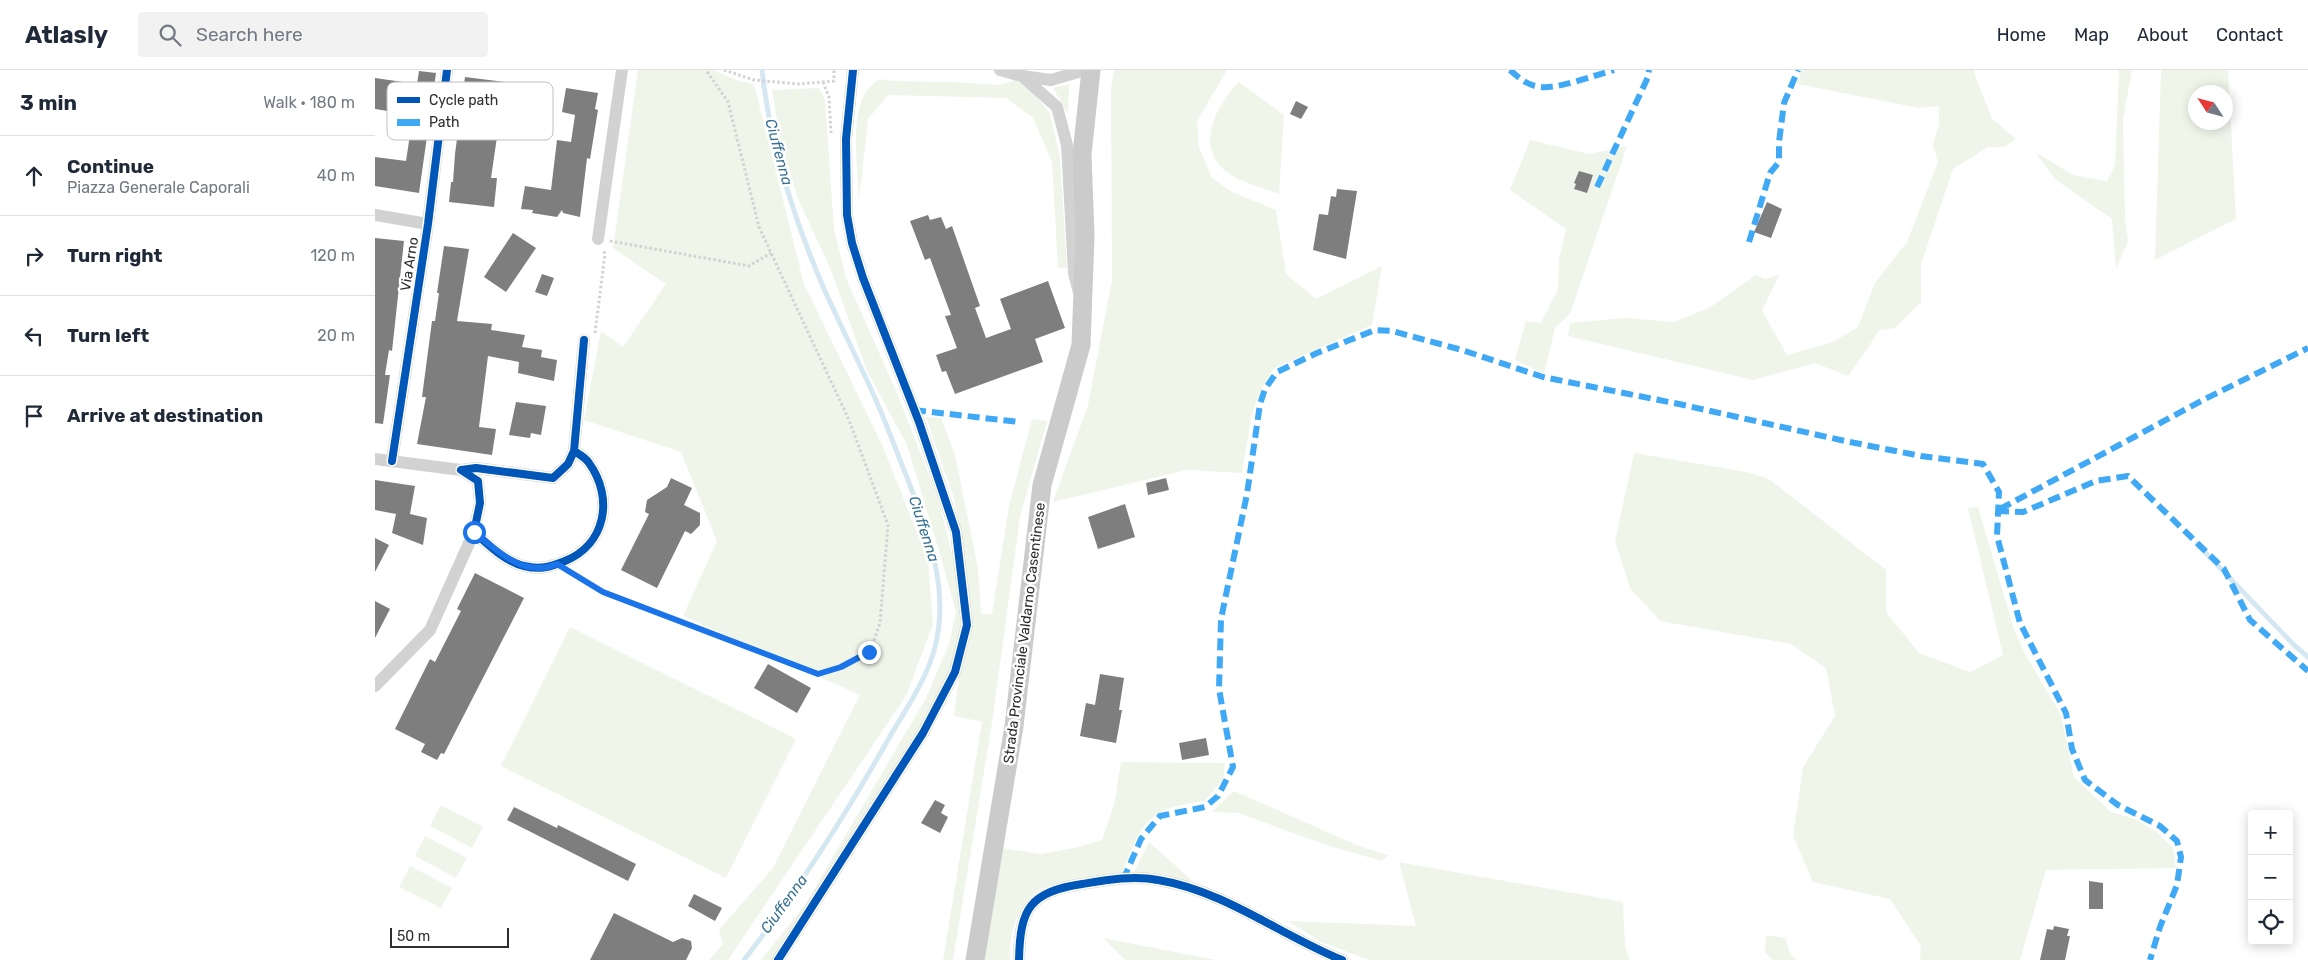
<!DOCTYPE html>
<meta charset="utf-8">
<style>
body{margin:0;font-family:Rubik,sans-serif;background:#f2f2f3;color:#1f2937}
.controls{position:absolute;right:15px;bottom:15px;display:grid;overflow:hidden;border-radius:5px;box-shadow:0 2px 12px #0003}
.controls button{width:45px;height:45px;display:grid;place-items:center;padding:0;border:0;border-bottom:1px solid #e0e1e3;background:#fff;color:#1f2937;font:25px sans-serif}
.compass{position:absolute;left:1813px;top:15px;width:45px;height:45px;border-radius:50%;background:#fff;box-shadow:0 2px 12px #0003;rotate:306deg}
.scale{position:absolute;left:15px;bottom:12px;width:119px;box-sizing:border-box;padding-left:5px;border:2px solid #2d2d2d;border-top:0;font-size:14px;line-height:18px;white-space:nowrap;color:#2d2d2d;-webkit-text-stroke:4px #fff;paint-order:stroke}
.stop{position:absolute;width:15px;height:15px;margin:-11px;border:4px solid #1a73e8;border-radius:50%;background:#fff}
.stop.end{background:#1a73e8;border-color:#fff;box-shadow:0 1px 5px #0008}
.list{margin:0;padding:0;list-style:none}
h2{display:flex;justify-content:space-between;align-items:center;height:65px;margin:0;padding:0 20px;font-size:21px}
h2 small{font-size:16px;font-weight:400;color:#747a83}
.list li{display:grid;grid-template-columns:32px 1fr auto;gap:15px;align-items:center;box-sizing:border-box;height:80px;padding:0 20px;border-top:1px solid #e0e1e3}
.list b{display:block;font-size:19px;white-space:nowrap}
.list p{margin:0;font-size:16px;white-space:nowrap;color:#747a83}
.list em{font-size:16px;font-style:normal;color:#747a83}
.icon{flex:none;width:28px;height:28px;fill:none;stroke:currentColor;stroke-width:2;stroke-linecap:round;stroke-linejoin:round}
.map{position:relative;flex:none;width:1933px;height:890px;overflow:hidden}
header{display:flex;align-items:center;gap:30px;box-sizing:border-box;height:70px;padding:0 25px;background:#fff;border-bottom:1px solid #e0e1e3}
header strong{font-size:24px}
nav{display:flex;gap:28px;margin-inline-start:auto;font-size:18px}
.search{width:350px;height:45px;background:#f2f2f3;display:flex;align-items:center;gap:12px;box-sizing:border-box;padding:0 18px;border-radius:5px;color:#747a83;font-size:19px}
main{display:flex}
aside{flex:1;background:#fff}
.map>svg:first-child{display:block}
.green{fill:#f0f5ea;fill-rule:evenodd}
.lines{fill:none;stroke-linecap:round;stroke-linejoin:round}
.stream{stroke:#d5e8f2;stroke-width:5}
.building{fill:#7e7e7e}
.path{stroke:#d2d2d2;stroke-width:3;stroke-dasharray:2.5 2.5;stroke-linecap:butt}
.minor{stroke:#d2d2d2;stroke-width:12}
.secondary{stroke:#cbcbcb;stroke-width:19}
.quiet{stroke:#3fa9f5;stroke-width:6;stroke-dasharray:12 6;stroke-linecap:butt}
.cycleway-casing{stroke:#fff;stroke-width:11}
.cycleway{stroke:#0057b8;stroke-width:8}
.route{stroke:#1a73e8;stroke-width:6}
.labels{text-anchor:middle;stroke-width:5;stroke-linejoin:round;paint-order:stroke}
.street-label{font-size:14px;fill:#2d2d2d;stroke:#fff}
.water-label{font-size:15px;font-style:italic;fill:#367294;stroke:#fff}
.key{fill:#fff;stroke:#c0c0c0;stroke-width:1}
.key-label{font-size:14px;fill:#2d2d2d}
</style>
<header>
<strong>Atlasly</strong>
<div class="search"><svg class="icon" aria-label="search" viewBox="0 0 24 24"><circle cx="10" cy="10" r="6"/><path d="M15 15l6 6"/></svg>Search here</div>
<nav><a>Home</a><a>Map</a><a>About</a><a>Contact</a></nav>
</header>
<main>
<aside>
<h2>3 min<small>Walk · 180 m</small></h2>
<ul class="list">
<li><svg class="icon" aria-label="ahead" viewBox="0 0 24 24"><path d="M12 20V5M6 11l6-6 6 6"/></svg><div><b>Continue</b><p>Piazza Generale Caporali</p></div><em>40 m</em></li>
<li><svg class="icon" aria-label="right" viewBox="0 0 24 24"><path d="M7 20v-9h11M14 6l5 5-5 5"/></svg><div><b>Turn right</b></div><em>120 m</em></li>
<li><svg class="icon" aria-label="left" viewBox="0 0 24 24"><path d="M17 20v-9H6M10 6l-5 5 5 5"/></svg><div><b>Turn left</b></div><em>20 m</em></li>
<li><svg class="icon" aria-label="arrive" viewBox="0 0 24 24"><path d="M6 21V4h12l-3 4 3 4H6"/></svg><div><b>Arrive at destination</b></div></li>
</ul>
</aside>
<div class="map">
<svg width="1933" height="890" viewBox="0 0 1933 890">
<rect width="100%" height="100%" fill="#fff"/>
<!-- green -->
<g class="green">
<polygon points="263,0 339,0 361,10 379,14 429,214 508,377 553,490 558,554 531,626 353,890 334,890 348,874 344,860 398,798 485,625 308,546 342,471 306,382 209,350 226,261 248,277 291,214 238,178"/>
<polygon points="739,0 852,0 822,51 824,77 837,108 857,122 901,140 911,204 941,229 1007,196 997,255 899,298 886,319 877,344 867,403 812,400 678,432 713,335 737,210 736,18"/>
<polygon points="1427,0 1600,0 1600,5 1617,49 1641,69 1629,77 1613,77 1578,99 1546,194 1546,232 1520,258 1505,260 1473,306 1440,293 1378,310 1193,266 1195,253 1250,248 1299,252 1334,238 1381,205 1390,209 1404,205 1387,241 1412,285 1458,272 1483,257 1500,213 1532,172 1563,92 1558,75 1564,54 1564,36 1544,38 1422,14"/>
<polygon points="1744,0 1757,0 1748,50 1750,149 1753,171 1741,199 1737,149 1680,109 1660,82 1698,105 1732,111 1740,95"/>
<path d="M1786,0H1853L1861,149L1780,190ZM1820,22H1850V52H1820Z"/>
<path d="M504,9L517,11L578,12L624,15L641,10L655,19L675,43L685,88L692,198H683L677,92L658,48L631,28L513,25L493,49L484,130C483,103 476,54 487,30C490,21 497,15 504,9Z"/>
<path d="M864,12L909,45L904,124C889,118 871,114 858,106C817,82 839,38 864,12Z"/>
<polygon points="694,14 693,44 678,18"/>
<polygon points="444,18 450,30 459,159 471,208 521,321 563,427 581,499 587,553 576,601 526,691 398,890 386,890 431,833 551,628 574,574 581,542 563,477 532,375 492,301 456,200 423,129 404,64 397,20"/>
<polygon points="1155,70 1214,84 1252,76 1195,244 1180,258 1169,304 1140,290 1151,251 1166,253 1183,219 1184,190 1191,159 1135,120"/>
<polygon points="551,347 566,348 580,385 603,498 606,544 617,544 634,436 657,349 672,351 645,447 617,653 578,890 568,890 607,652 579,646 584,606 597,560 593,511 579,428"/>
<polygon points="1259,383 1372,402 1394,409 1511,500 1511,542 1544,583 1595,602 1628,585 1593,438 1603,437 1639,559 1650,584 1686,645 1699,707 1736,742 1760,749 1782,762 1798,778 1801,798 1671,800 1645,890 1545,890 1546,876 1515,829 1438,812 1418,766 1428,697 1460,646 1451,598 1416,574 1285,551 1255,518 1240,471"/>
<polygon points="195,557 421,669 351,808 126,696"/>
<path d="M746,692L850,693L848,709L830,731C771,739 768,751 747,803C723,807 693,807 670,817C644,828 633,864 635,890H607L626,778L665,784L704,777L727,770L739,735Z"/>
<polygon points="859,721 984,776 1013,785 1007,791 951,775 864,743 836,742"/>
<polygon points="66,735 108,757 97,778 55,756"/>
<polygon points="50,766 92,788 81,808 40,786"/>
<polygon points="774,772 822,815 758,804"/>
<polygon points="1024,792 1248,832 1250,876 1255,890 994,890 946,872 913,851 1041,856"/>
<polygon points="35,796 77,818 66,838 24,817"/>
<polygon points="1391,865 1410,868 1416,885 1422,890 1398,890 1390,883"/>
<polygon points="728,868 841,890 750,890"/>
</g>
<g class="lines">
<!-- stream -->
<g class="stream">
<polyline points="1822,474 1919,575 1933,587"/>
<path d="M369,890C423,820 470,746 514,668C531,639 552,609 560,577C575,520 553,462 533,410C522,383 512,355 500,328C484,292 466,257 450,221C420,152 395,75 387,0"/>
</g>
</g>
<!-- building -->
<g class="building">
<polygon points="44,1 61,3 44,123 0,116 0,87 31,91 38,45 0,39 0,8 42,14"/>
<polygon points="90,7 130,12 116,108 122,108 119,137 74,132 76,112 78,112 80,84"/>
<polygon points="191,18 223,23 220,39 223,40 215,89 212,88 205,147 188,143 187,140 182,147 157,143 158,140 146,139 150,116 176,120 182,70 196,72 200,45 187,42"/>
<polygon points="921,31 933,37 926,49 915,44"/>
<polygon points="1204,101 1218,105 1212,123 1199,119 1201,114 1199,113"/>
<polygon points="962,119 982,121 971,189 938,180 944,144 953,145 956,126 961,127"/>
<polygon points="1392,132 1407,139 1396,168 1379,162"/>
<polygon points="553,145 555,150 566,147 571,159 577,156 605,236 600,238 611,268 636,259 625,229 673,211 690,258 660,269 668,292 580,324 571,301 567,302 561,285 582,278 570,246 576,245 555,188 550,190 535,151"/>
<polygon points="138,163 161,178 131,222 109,207"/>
<polygon points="0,168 29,171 17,281 14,280 10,305 15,305 8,354 0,353"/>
<polygon points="69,176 94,179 82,251 117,254 116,260 150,265 147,277 167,280 166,287 182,290 179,311 143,303 144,292 113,286 104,357 121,359 117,385 42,374 51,327 47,327 57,251 60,251 64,223 62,223"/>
<polygon points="167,204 179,208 172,226 160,222"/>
<polygon points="141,332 171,336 166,365 156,363 155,368 134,365"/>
<polygon points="296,408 317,418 309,435 325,443 325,455 316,464 310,461 282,518 246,500 274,444 270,442 272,430 292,417"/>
<polygon points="791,408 794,420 773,425 771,413"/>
<polygon points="0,410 40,416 35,444 52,448 48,475 17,463 21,444 0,440"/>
<polygon points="750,434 760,467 723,479 713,447"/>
<polygon points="0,468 14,475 0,502"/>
<polygon points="100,503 149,528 69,684 66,683 62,690 46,682 50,674 20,659 55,589 60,592 86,541 82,539"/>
<polygon points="0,531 15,539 0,568"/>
<polygon points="393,594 436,618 422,643 379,618"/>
<polygon points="725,604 749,608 744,640 747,640 741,673 705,666 711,633 720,635"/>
<polygon points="831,668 834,685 807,690 804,673"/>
<polygon points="560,730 570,735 566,743 573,747 565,763 546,753"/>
<polygon points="139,737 182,758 183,755 261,794 253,811 132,750"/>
<polygon points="1714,811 1728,813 1728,839 1714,839"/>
<polygon points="319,824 347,838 340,851 313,836"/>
<polygon points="239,843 298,872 307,868 316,871 317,878 311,890 215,890"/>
<polygon points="1679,856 1694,859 1692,866 1695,866 1690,890 1665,890 1672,859 1678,860"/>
</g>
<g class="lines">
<!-- path -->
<g class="path">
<polyline points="349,0 379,10 424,14 459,11 459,0"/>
<polyline points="448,12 454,27 456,63"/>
<polyline points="235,171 374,196 396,183"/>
<polyline points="220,263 230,184 228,180"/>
<polyline points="197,503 228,521 443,604 466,597 495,582 505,553 513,455 474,350 384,157 353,32 331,0"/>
</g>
<!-- minor -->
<g class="minor">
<polyline points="625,0 647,6 682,37 692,75 699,203 703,219"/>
<polyline points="647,6 676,10 710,0"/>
<polyline points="0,145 53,154"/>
<polyline points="223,169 247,0"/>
<path d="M199,381C204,384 211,388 214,393C239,428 231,474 190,491C175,497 165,500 149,496C130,492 113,474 99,462L105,433L103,411L86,400L101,398L178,408L193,394L199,381L209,270"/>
<polyline points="0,389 86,400"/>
<polyline points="17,391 53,154 72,0"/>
<polyline points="0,616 55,560 99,462"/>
<polyline points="403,890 548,663 580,602 592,555 581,462 544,352 488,208 477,173 472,145 471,69 478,0"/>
<path d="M644,890C645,838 655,822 707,814C731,810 759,805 783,810C850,821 905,865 967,890"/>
</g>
<!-- secondary -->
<polyline class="secondary" points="600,890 639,656 667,415 706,275 710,166 707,84 716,0"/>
<!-- quiet -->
<g class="quiet">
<path d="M1135,0C1144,8 1153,16 1166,17C1183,19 1221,5 1239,0"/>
<polyline points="1222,117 1273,7 1274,0"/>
<polyline points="1374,172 1395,103 1404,92 1404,72 1409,33 1423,0"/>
<polyline points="539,340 644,352"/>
<polyline points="1625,439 1830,329 1933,278"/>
<polyline points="1622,441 1648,442 1721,411 1753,406 1849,499 1875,550 1933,601"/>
<polyline points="748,810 766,769 785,746 830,737 843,726 858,697 844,619 846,549 872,424 885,334 890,319 902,302 942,283 1000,260 1017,261 1087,280 1168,307 1304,334 1470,371 1546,386 1608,394 1624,422 1622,466 1645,553 1691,643 1697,679 1710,710 1743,735 1785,756 1802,771 1806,787 1802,815 1785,857 1775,890"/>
</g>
<!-- cycleway casing -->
<g class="cycleway-casing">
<g id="cycleway">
<path d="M199,381C204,384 211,388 214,393C239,428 231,474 190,491C175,497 165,500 149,496C130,492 113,474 99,462L105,433L103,411L86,400L101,398L178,408L193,394L199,381L209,270"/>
<polyline points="17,391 53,154 72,0"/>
<polyline points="403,890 548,663 580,602 592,555 581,462 544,352 488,208 477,173 472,145 471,69 478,0"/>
<path d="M644,890C645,838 655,822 707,814C731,810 759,805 783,810C850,821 905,865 967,890"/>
</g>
</g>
<!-- cycleway -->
<use href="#cycleway" class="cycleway"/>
</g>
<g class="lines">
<!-- route -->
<path class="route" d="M99,462C123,482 150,508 182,494L228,522L443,604L466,597L494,582"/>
</g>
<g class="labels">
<!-- street labels -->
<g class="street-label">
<text transform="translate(34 194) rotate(-81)" y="5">Via Arno</text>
<text transform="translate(649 563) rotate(-83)" y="5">Strada Provinciale Valdarno Casentinese</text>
</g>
<!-- water labels -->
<g class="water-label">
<text transform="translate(404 82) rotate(75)" y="5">Ciuffenna</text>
<text transform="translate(549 459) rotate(72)" y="5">Ciuffenna</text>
<text transform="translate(409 834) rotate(-54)" y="5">Ciuffenna</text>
</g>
</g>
<!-- legend -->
<rect x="12" y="12" width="166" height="58" rx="8" class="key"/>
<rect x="22" y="27" width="23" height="6" fill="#0057b8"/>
<rect x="22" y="49" width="23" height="7" fill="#3fa9f5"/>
<g class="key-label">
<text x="54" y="35">Cycle path</text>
<text x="54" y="57">Path</text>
</g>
</svg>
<div class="controls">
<button>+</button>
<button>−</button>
<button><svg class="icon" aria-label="locate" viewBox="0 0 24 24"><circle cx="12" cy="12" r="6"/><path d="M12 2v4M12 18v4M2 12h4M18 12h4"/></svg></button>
</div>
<svg class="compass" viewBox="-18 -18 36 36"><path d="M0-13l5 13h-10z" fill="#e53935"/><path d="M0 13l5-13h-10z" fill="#747a83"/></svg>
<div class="scale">50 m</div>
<div class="stop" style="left:99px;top:462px"></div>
<div class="stop end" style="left:494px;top:582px"></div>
</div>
</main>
